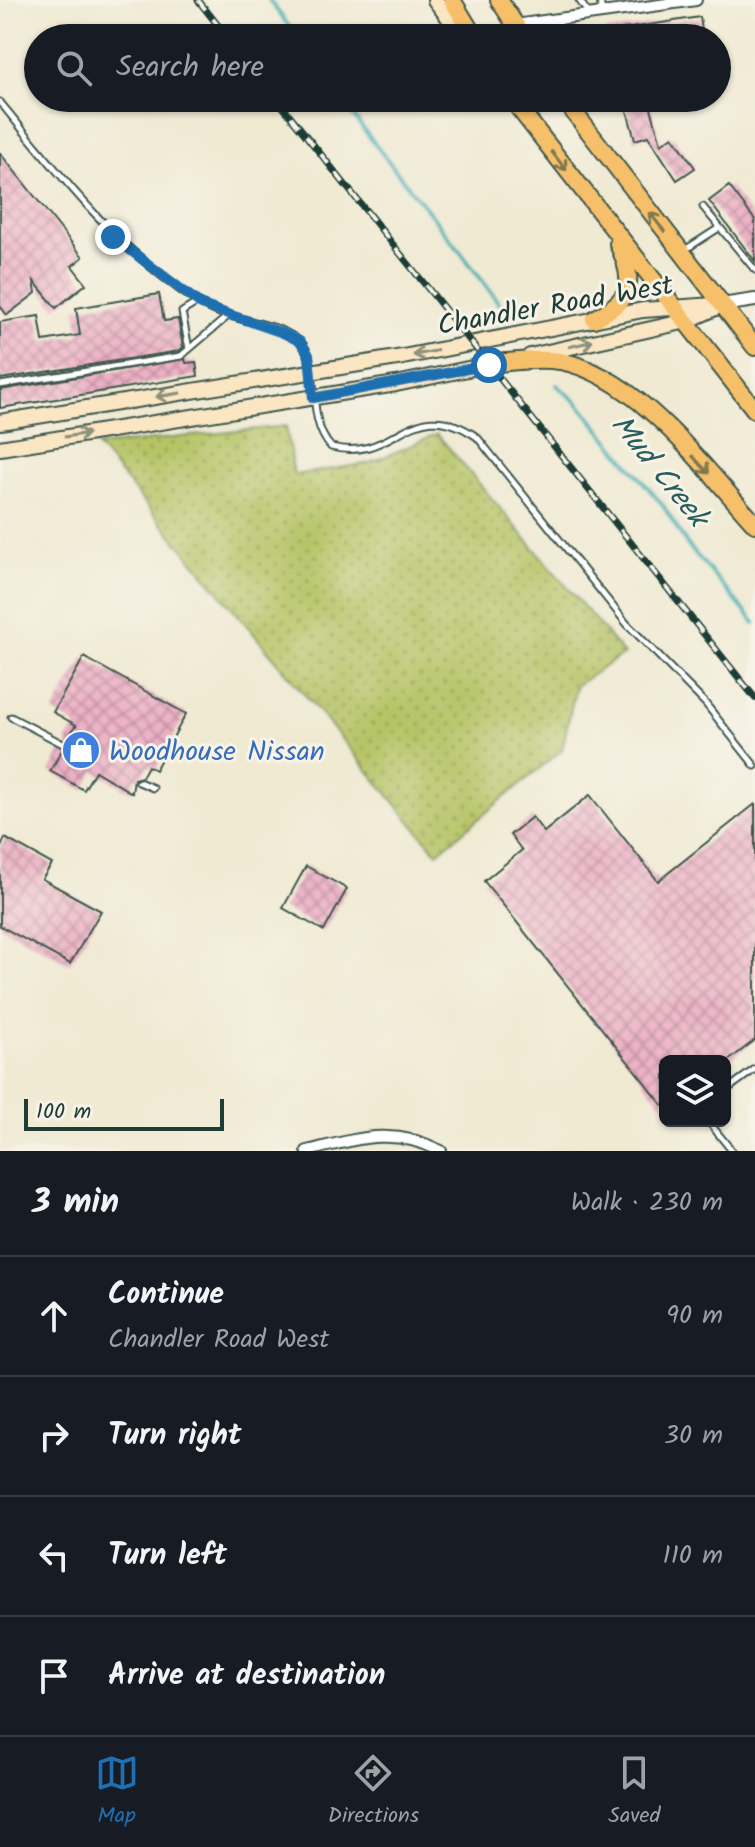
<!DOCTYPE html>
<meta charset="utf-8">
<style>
body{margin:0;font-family:Kalam,sans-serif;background:#20242c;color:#f1f3f6}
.controls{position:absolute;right:24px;bottom:24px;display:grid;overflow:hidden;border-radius:12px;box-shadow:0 2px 6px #0004}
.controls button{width:72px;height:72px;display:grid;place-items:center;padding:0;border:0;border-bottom:2px solid #363941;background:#171b24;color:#f1f3f6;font:40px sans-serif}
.scale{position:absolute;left:24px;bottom:20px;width:200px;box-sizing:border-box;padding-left:8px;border:4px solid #1f3d34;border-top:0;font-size:22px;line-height:28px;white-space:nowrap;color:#1f3d34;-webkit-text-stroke:6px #f7f3e8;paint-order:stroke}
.stop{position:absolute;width:24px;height:24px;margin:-18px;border:6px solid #1f6fb2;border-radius:50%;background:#fff}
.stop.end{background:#1f6fb2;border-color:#fff;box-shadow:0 2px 8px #0008}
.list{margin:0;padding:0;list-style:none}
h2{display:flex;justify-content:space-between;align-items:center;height:104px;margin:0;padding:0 32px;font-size:34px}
h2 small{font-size:26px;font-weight:400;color:#9ea1a6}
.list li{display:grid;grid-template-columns:52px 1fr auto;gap:24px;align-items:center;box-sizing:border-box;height:120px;padding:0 32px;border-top:2px solid #363941}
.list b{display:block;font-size:30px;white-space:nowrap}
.list p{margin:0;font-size:26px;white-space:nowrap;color:#9ea1a6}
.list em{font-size:26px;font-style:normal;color:#9ea1a6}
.icon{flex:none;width:44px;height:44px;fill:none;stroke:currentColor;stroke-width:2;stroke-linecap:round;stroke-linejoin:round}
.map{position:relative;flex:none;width:755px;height:1151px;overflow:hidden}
.search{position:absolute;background:#171b24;box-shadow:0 2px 6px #0004;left:24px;right:24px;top:24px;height:88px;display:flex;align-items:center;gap:20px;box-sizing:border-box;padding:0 28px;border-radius:44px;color:#9ea1a6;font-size:30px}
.sheet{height:584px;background:#171b24}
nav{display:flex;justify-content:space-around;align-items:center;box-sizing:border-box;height:112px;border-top:2px solid #363941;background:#171b24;font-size:22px;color:#9ea1a6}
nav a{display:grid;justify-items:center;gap:4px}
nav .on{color:#1f6fb2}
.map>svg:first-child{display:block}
.grass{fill:url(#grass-dots);stroke:#6a804d;stroke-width:2}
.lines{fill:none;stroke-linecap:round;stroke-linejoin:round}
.stream{stroke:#3cadb6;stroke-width:4}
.building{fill:url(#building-cross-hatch)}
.service-casing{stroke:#3e574c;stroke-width:9}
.minor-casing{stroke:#3e574c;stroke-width:14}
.tertiary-casing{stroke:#3e574c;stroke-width:16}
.secondary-casing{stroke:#3e574c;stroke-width:18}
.primary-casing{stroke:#3e574c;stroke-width:20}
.service{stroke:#fff;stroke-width:5}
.minor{stroke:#fff;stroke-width:10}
.tertiary{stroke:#fff;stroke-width:12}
.secondary{stroke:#fbe6c4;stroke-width:14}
.primary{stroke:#f6c06b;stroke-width:16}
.rail-casing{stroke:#1f3d34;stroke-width:7}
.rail{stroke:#f7f3e8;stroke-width:4;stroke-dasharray:12;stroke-linecap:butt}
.oneway{stroke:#80784d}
.oneway2{stroke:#8d927c}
.route{stroke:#1f6fb2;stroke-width:10}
.labels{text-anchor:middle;stroke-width:6;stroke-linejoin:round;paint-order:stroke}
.street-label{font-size:28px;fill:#1f3d34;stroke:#f7f3e8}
.shop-label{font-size:28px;fill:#366cbe;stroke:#f7f3e8;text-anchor:start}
.water-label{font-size:30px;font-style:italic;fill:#285f5b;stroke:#f7f3e8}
</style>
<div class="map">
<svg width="755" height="1151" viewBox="0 0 755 1151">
<defs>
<pattern id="grass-dots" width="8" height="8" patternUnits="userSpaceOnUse" patternTransform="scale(2)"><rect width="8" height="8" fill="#b6c466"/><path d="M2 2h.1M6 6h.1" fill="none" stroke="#93a055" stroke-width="1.8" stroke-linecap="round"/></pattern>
<pattern id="building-cross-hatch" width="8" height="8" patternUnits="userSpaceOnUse" patternTransform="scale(2)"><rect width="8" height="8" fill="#edb0c5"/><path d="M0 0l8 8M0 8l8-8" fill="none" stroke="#bf90a1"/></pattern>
</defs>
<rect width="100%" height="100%" fill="#f7f3e8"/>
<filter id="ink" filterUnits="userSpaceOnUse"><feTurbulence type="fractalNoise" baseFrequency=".0125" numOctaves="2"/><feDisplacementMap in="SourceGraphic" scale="16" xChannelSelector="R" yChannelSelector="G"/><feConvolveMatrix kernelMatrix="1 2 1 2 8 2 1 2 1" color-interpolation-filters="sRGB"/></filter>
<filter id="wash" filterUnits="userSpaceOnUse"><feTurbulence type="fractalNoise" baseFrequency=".006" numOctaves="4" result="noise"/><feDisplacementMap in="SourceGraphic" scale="32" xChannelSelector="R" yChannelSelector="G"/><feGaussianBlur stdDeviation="1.8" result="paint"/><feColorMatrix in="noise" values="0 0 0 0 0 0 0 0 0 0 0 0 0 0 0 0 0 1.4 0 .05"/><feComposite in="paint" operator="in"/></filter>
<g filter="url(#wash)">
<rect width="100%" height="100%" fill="#f0ead3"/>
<!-- grass -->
<polygon class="grass" points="286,426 294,475 370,463 437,434 624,654 576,685 562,750 437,853 97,446"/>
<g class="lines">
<!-- stream -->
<g class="stream">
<polyline points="269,0 298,38"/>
<path d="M340,98C394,172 455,240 508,316"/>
<polyline points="557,385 579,404 664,507 686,543 755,623"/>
</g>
</g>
<g id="blocks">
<!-- building -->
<g class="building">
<polygon points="700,17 703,38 603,38 603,32"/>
<polygon points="649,101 661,144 673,136 695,168 677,180 648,136 635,140 626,107"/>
<polygon points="0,153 83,257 72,266 86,284 56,308 34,281 36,293 7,315 0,306"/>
<polygon points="729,186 755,220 755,261 709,201"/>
<polygon points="159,294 164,321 178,319 183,347 179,351 0,379 0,322 39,316 43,341 80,335 76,308"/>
<polygon points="185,359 186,363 196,362 198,376 0,408 0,390"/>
<polygon points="84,657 186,714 155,770 148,766 142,777 134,779 132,793 95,771 84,790 50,771 62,750 69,748 67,740 76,725 53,712"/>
<polygon points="590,795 658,881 755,804 755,1040 728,1061 665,1061 665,1108 484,881 522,850 510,835 532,817 544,832"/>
<polygon points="5,838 52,864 42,879 101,911 70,964 0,926 0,849"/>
<polygon points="306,866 347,889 324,931 283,908"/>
</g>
</g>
</g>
<g filter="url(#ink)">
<use href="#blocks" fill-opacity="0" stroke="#3e574c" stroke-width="2"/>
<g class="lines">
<!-- service casing -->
<g class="service-casing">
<g id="service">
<polyline points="579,0 589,14"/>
<polyline points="600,0 602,12"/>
<path d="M0,102C60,176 119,251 200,304C228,322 281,320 302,344C321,365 305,419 331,447C397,464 410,390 477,437L627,624L705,703L755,766"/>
<polyline points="703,207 755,270"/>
<polyline points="683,251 719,228"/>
<polyline points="189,349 182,312 198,302"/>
<polyline points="0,385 181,356 228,316"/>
<polyline points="11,717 65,745"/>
<polyline points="139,782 153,788"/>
<polyline points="725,1091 755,1069"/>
<polyline points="708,1121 732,1151"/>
</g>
</g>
<!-- minor casing -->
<g class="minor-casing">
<g id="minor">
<polyline points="515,25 696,0"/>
<path d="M307,1151C357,1139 392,1126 441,1151"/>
</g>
</g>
<!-- tertiary casing -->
<g class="tertiary-casing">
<polyline id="tertiary" points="722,305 755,300"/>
</g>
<!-- secondary casing -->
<g class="secondary-casing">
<g id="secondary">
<polyline points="435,0 464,38"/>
<polyline points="530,356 687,321 722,305"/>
<polyline points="0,422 403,357 643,310 714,305"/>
<polyline points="0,448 396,384 506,361"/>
</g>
</g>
<!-- primary casing -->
<g class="primary-casing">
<g id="primary">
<polyline points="452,0 475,38"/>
<polyline points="499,0 524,38"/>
<polyline points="511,98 755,410"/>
<polyline points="563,98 755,347"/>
<path d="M594,319C632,299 636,283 618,244"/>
<path d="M498,363C519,361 539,358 560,361C637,375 705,469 755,524"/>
</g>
</g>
<!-- service -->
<use href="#service" class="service"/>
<!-- minor -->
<use href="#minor" class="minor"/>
<!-- tertiary -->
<use href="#tertiary" class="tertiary"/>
<!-- secondary -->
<use href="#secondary" class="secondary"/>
<!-- primary -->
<use href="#primary" class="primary"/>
<!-- rail casing -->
<g class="rail-casing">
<g id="rail">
<polyline points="198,0 228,38"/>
<polyline points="276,98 755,698"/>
</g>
</g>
<!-- rail -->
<use href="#rail" class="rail"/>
</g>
<!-- one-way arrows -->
<defs><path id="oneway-shaft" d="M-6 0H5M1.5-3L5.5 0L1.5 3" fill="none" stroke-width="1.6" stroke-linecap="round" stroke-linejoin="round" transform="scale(2)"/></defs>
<g class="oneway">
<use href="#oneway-shaft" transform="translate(559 161) rotate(52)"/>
<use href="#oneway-shaft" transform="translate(657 222) rotate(-128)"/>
<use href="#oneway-shaft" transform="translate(701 465) rotate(47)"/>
</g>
<g class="oneway2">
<use href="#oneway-shaft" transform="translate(581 344) rotate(-13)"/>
<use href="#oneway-shaft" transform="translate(425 353) rotate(169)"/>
<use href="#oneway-shaft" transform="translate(168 395) rotate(171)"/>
<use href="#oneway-shaft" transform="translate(77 435) rotate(-9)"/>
</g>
</g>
<g class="lines" filter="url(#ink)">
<!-- route -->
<polyline class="route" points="113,237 202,305 283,333 301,342 309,355 313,398 489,365"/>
</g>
<!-- icons -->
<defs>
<g id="shop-disc" transform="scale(2)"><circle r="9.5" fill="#3f7fe0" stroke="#f7f3e8"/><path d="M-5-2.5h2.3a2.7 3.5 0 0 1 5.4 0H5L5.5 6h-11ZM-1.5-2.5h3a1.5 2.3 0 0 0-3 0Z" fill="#fff"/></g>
</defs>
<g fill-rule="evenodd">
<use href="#shop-disc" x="81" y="750"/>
</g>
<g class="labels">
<!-- street labels -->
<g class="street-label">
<text transform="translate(555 304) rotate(-10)" y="10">Chandler Road West</text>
</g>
<!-- shop labels -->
<g class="shop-label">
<text x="109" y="760">Woodhouse Nissan</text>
</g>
<!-- water labels -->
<g class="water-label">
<text transform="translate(660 470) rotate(51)" y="10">Mud Creek</text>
</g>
</g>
</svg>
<div class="controls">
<button><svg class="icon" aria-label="layers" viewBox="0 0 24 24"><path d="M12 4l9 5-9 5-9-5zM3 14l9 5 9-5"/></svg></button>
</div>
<div class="scale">100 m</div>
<div class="stop" style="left:489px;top:365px"></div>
<div class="stop end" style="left:113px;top:237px"></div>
<div class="search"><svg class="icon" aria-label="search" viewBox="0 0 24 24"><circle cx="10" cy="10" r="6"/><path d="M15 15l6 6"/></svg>Search here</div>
</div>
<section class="sheet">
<h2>3 min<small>Walk · 230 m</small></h2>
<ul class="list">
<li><svg class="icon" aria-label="ahead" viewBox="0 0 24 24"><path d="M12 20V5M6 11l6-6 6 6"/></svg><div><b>Continue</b><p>Chandler Road West</p></div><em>90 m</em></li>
<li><svg class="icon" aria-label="right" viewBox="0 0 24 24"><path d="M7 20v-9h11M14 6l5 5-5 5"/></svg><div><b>Turn right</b></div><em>30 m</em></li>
<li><svg class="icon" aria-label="left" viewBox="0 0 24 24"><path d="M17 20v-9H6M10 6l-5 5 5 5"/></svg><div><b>Turn left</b></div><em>110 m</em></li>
<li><svg class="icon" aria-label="arrive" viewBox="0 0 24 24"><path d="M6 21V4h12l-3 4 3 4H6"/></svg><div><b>Arrive at destination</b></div></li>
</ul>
</section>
<nav>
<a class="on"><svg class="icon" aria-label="map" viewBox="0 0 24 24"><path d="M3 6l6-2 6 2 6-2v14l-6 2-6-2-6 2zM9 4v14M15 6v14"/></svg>Map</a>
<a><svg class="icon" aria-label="directions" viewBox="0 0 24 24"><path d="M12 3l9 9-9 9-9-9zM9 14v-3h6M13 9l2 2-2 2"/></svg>Directions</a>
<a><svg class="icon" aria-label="saved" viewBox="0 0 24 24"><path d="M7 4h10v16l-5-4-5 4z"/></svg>Saved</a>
</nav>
